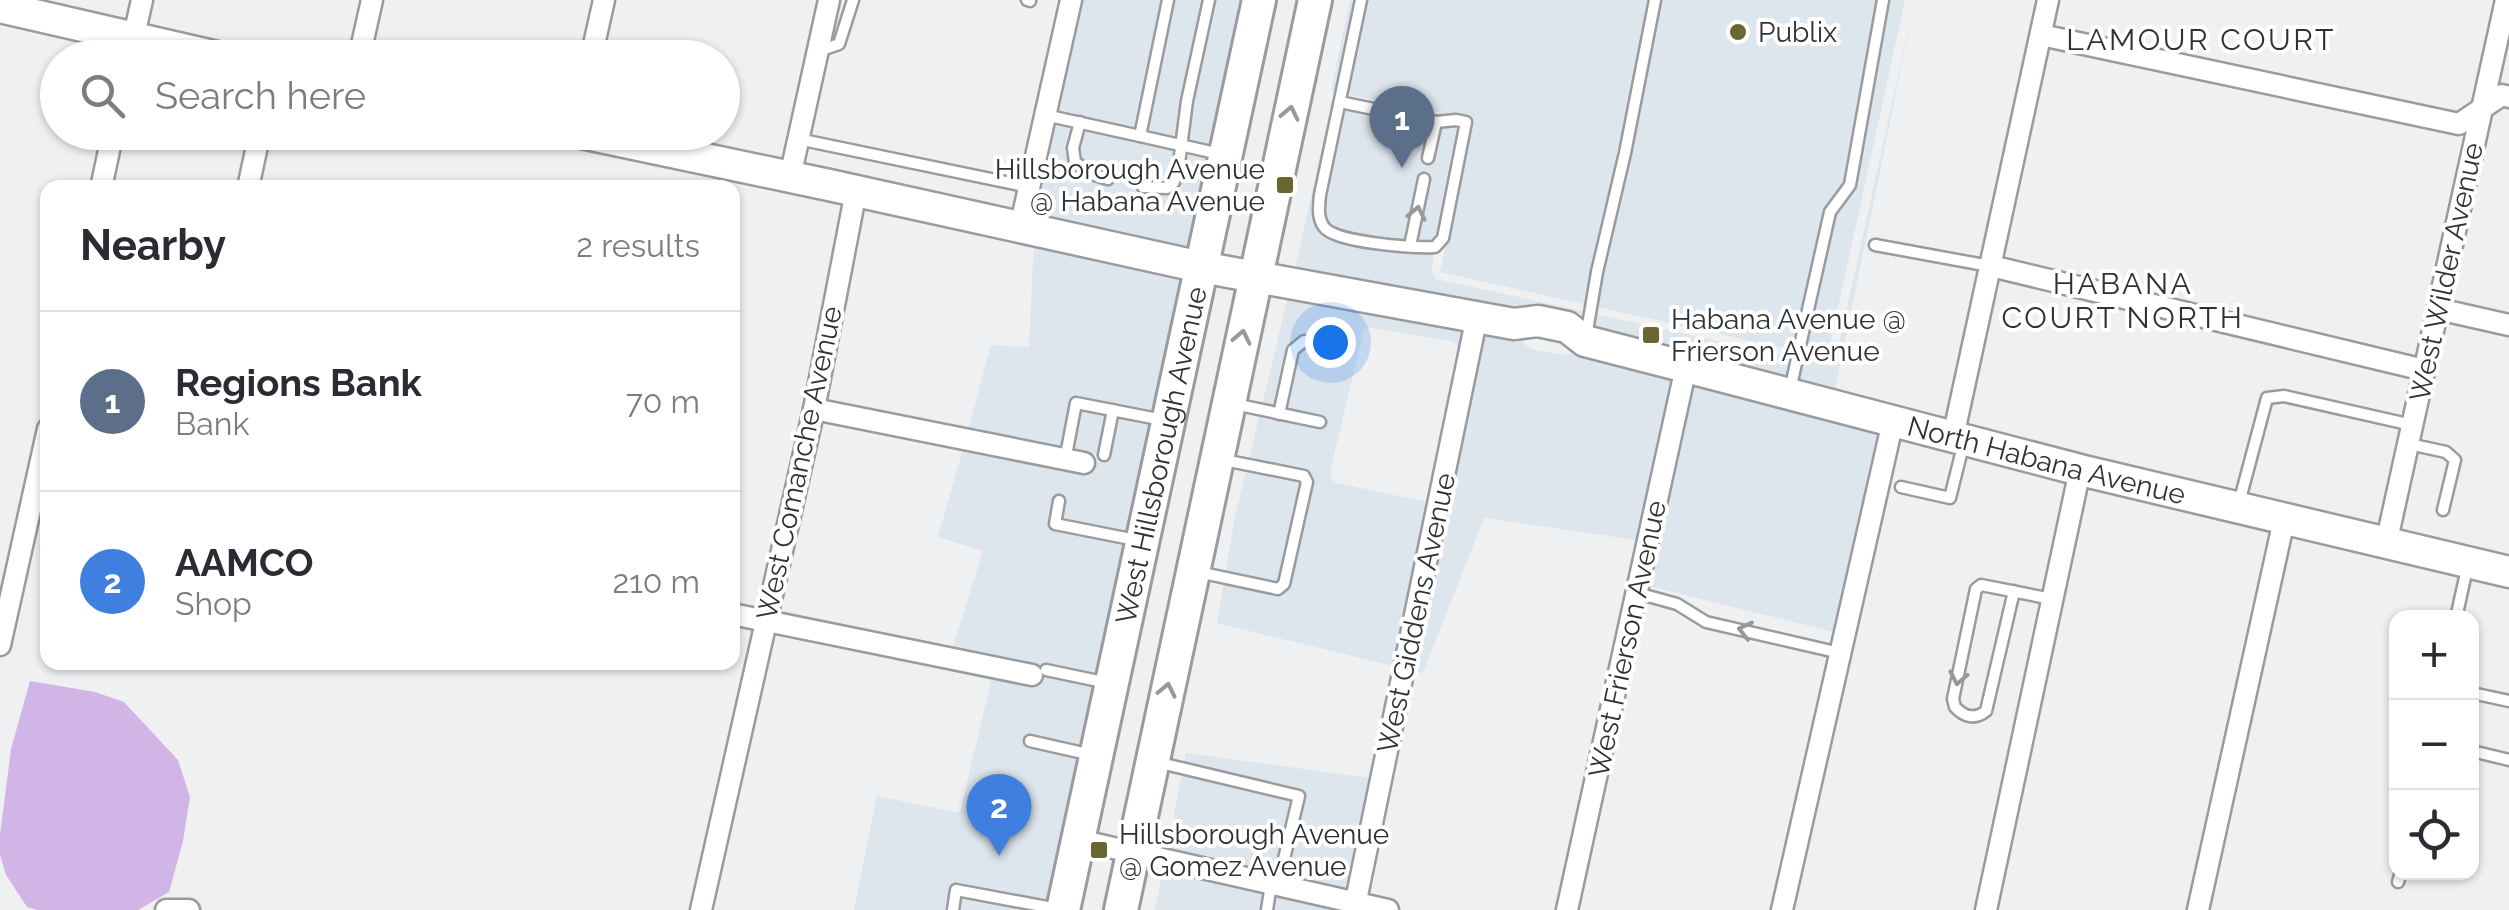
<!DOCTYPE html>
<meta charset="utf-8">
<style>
body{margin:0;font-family:Raleway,sans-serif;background:#f7f7f7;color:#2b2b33}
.controls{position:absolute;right:30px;bottom:30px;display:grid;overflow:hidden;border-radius:20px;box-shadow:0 2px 8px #0004}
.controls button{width:90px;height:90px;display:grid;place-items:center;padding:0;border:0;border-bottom:2px solid #e1e1e2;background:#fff;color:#2b2b33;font:50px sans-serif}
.you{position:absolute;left:1330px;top:342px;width:35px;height:35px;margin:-25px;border:8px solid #fff;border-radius:50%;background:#1a73e8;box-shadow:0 0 0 15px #1a73e833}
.badge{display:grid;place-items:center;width:65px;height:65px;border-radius:50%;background:#6a6632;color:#fff;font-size:32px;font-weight:700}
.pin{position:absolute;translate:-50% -82px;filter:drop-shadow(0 2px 5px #0008)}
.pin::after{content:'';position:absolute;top:52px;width:35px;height:30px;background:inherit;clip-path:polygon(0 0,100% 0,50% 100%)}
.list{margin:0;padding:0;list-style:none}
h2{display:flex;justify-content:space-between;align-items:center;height:130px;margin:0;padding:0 40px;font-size:42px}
h2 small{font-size:32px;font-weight:400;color:#7c7c81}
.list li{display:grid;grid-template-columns:65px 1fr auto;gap:30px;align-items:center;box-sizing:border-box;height:180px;padding:0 40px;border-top:2px solid #e1e1e2}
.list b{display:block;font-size:38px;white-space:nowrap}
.list p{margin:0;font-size:32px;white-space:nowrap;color:#7c7c81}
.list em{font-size:32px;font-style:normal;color:#7c7c81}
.icon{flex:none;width:55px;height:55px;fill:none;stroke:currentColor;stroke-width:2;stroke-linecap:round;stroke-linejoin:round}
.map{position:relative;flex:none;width:2509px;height:910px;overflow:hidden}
.search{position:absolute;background:#fff;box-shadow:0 2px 8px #0004;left:40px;top:40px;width:700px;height:110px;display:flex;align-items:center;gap:25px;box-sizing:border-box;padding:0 35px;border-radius:55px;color:#7c7c81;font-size:38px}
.panel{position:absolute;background:#fff;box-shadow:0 2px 8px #0004;left:40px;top:180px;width:700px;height:490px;border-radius:20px}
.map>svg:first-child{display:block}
.built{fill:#dde5ed}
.green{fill:#d1b5e6}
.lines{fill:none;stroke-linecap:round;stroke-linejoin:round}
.lane-casing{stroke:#999b9e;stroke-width:15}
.street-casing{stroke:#999b9e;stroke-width:25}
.secondary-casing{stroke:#999b9e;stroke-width:35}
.primary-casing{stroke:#999b9e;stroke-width:38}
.lane{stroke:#fff;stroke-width:10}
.street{stroke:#fff;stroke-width:20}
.secondary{stroke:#fff;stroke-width:30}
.primary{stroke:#fff;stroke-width:32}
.oneway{stroke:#989898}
.poi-dot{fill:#6a6632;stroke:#fff;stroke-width:4}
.labels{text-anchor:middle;stroke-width:8;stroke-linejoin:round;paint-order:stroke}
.poi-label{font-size:28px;fill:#303132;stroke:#fff;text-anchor:start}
.street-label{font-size:28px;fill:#303132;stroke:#fff}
.neighbourhood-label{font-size:30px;letter-spacing:2.5px;fill:#303132;stroke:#fff}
</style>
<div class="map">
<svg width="2509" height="910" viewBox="0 0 2509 910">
<rect width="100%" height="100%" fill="#eef0f2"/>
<!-- built -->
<g class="built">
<polygon points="1083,0 1239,0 1187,254 1036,216"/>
<polygon points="1350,0 1905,0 1827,358 1440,272 1472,119 1331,91"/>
<polygon points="1915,0 1834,395 1517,314 1294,274 1332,100 1461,126 1431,270 1436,279 1831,366 1835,362"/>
<polygon points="1034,241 1183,273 1050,910 854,910 877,796 960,813 992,677 1041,686 1044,667 952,649 983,551 938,537 963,449 1092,474 1096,455 968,430 991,345 1029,347"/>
<polygon points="1289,293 1464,324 1459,349 1455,343 1450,341 1372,328 1364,329 1330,472 1332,480 1337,483 1427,502 1393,666 1217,623 1235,517"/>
<polygon points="1486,328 1511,334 1531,349 1563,355 1583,351 1673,374 1637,540 1484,518 1423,673 1415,672"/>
<polygon points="1695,380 1880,428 1834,632 1649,586"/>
<polygon points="1186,753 1370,778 1347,890 1167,851"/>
<polygon points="1163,870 1343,910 1155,910"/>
</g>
<!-- green -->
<polygon class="green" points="30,681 95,692 124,702 178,760 190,797 183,841 169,892 138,910 37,910 27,907 6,875 0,855 0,835 11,749"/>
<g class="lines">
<!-- lane casing -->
<g class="lane-casing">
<g id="lane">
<polyline points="1027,0 1030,1"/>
<polyline points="819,51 839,44 853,0"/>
<path d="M1340,102L1436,122L1456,120L1466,122L1443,238L1435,247C1415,248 1335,243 1324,227C1317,218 1319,205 1320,195L1361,0"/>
<polyline points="1045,115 1140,136 1168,0"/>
<polyline points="1080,122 1073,148 1075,162 1092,174 1108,179"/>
<polyline points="1140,136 1220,154"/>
<polyline points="798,139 1029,187"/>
<polyline points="1428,158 1436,122"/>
<polyline points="1143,187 1167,188 1174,182 1179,163 1187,101 1209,0"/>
<polyline points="1875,245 1990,266"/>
<polyline points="1410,246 1424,179"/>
<polyline points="1586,337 1597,272 1625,153 1655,0"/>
<polyline points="1790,390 1830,212 1850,185 1883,0"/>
<polyline points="1234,404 1320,422"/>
<polyline points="1279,414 1293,350 1304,341 1340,349"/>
<polyline points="2409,444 2446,452 2455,460 2443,510"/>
<polyline points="1067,450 1076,403 1163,420"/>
<polyline points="1104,455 1113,410"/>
<polyline points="1901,487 1950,498 1963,446"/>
<polyline points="1059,501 1055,524 1136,540"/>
<polyline points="2239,503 2267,398 2284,396 2412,425"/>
<polyline points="1198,572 1278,589 1284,584 1307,482 1304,476 1224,460"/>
<path d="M2014,591L1986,711C1975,720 1964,717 1955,707L1953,699L1976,589L1981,585L2052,599"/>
<polyline points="1637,593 1677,604 1706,622 1840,653"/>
<polyline points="2456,618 2468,564"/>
<polyline points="1046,670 1108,683"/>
<polyline points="2472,693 2509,701"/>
<polyline points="1030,741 1092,755"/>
<polyline points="2472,751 2509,760"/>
<polyline points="1156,762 1299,796 1278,884"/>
<polyline points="2398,882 2401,872"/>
<polyline points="953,910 956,890 1058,909"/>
<polyline points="1267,910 1271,884"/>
</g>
</g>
<!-- street casing -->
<g class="street-casing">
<g id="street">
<polyline points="2041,35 2459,124 2502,95 2509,97"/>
<polyline points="129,58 142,0"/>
<polyline points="359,58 372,0"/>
<polyline points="591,58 604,0"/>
<polyline points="790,177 829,0"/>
<polyline points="101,188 113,132"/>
<polyline points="248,188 260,132"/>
<polyline points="1020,228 1071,0"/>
<polyline points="1991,266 2424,370"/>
<polyline points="2438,309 2509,325"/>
<polyline points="814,409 1084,463"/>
<polyline points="1953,437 2048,0"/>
<polyline points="2386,544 2506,0"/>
<polyline points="732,614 1032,675"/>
<polyline points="0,645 48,429"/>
<polyline points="1078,840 1388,910"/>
<polyline points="166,910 189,910"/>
<polyline points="701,910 814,409 856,191"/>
<polyline points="1354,910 1477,316"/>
<polyline points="1567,910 1686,367"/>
<polyline points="1782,910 1893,421"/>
<polyline points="1986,910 2080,470"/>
<polyline points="2198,910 2284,520"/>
</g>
</g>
<!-- secondary casing -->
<g class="secondary-casing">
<g id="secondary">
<polyline points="0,7 222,58"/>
<path id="s1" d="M577,132L829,185L1201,267L1514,324L1538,321L1567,327L1585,341L1686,367L2080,470L2509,572"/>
</g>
</g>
<!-- primary casing -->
<g class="primary-casing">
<g id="primary">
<path id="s2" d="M1063,910L1259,0"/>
<polyline points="1121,910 1315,0"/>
</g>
</g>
<!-- lane -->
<use href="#lane" class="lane"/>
<!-- street -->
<use href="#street" class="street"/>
<!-- secondary -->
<use href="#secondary" class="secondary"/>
<!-- primary -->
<use href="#primary" class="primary"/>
</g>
<!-- one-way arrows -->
<defs><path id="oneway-chevron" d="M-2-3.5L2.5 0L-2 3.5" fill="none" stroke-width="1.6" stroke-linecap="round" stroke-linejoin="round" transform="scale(2.5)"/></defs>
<g class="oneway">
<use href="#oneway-chevron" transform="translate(1290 113) rotate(-78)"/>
<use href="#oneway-chevron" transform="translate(1417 213) rotate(-78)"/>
<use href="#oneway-chevron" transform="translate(1242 337) rotate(-78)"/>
<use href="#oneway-chevron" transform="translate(1745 630) rotate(-167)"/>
<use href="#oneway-chevron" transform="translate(1958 678) rotate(101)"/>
<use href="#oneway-chevron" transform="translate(1167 690) rotate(-78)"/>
</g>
<!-- markers -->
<g class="poi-dot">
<circle cx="1738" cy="32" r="10"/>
<rect x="1275" y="175" width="20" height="20" rx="5"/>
<rect x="1641" y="325" width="20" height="20" rx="5"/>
<rect x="1089" y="840" width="20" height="20" rx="5"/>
</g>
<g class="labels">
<!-- poi labels -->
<g class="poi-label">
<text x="1758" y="42">Publix</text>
<text x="1265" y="179" text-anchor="end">Hillsborough Avenue<tspan x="1265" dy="32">@ Habana Avenue</tspan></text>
<text x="1671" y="329">Habana Avenue @<tspan x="1671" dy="32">Frierson Avenue</tspan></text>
<text x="1119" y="844">Hillsborough Avenue<tspan x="1119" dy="32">@ Gomez Avenue</tspan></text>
</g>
<!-- street labels -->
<g class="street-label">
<text transform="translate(2446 272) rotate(-78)" y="10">West Wilder Avenue</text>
<text dy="10" stroke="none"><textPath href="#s2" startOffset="465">West Hillsborough Avenue</textPath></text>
<text dy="10" stroke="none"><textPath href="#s1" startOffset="1510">North Habana Avenue</textPath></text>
<text transform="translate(799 463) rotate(-78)" y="10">West Comanche Avenue</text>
<text transform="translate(1416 613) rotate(-78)" y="10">West Giddens Avenue</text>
<text transform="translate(1627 639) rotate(-78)" y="10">West Frierson Avenue</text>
</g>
<!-- neighbourhood labels -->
<g class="neighbourhood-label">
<text x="2201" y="50">LAMOUR COURT</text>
<text x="2123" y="294">HABANA<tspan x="2123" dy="34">COURT NORTH</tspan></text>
</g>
</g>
</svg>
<div class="controls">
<button>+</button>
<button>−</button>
<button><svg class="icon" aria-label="locate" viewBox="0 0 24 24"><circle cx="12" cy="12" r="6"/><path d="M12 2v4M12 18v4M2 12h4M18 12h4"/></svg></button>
</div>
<div class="you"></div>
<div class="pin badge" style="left:1402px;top:168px;background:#5c6f8a">1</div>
<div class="pin badge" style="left:999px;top:856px;background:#3f7fe0">2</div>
<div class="search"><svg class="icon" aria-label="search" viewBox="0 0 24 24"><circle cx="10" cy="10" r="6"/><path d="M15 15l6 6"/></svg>Search here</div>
<section class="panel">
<h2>Nearby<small>2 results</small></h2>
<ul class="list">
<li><span class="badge" style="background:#5c6f8a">1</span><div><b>Regions Bank</b><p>Bank</p></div><em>70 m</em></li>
<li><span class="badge" style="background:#3f7fe0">2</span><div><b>AAMCO</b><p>Shop</p></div><em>210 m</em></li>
</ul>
</section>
</div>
